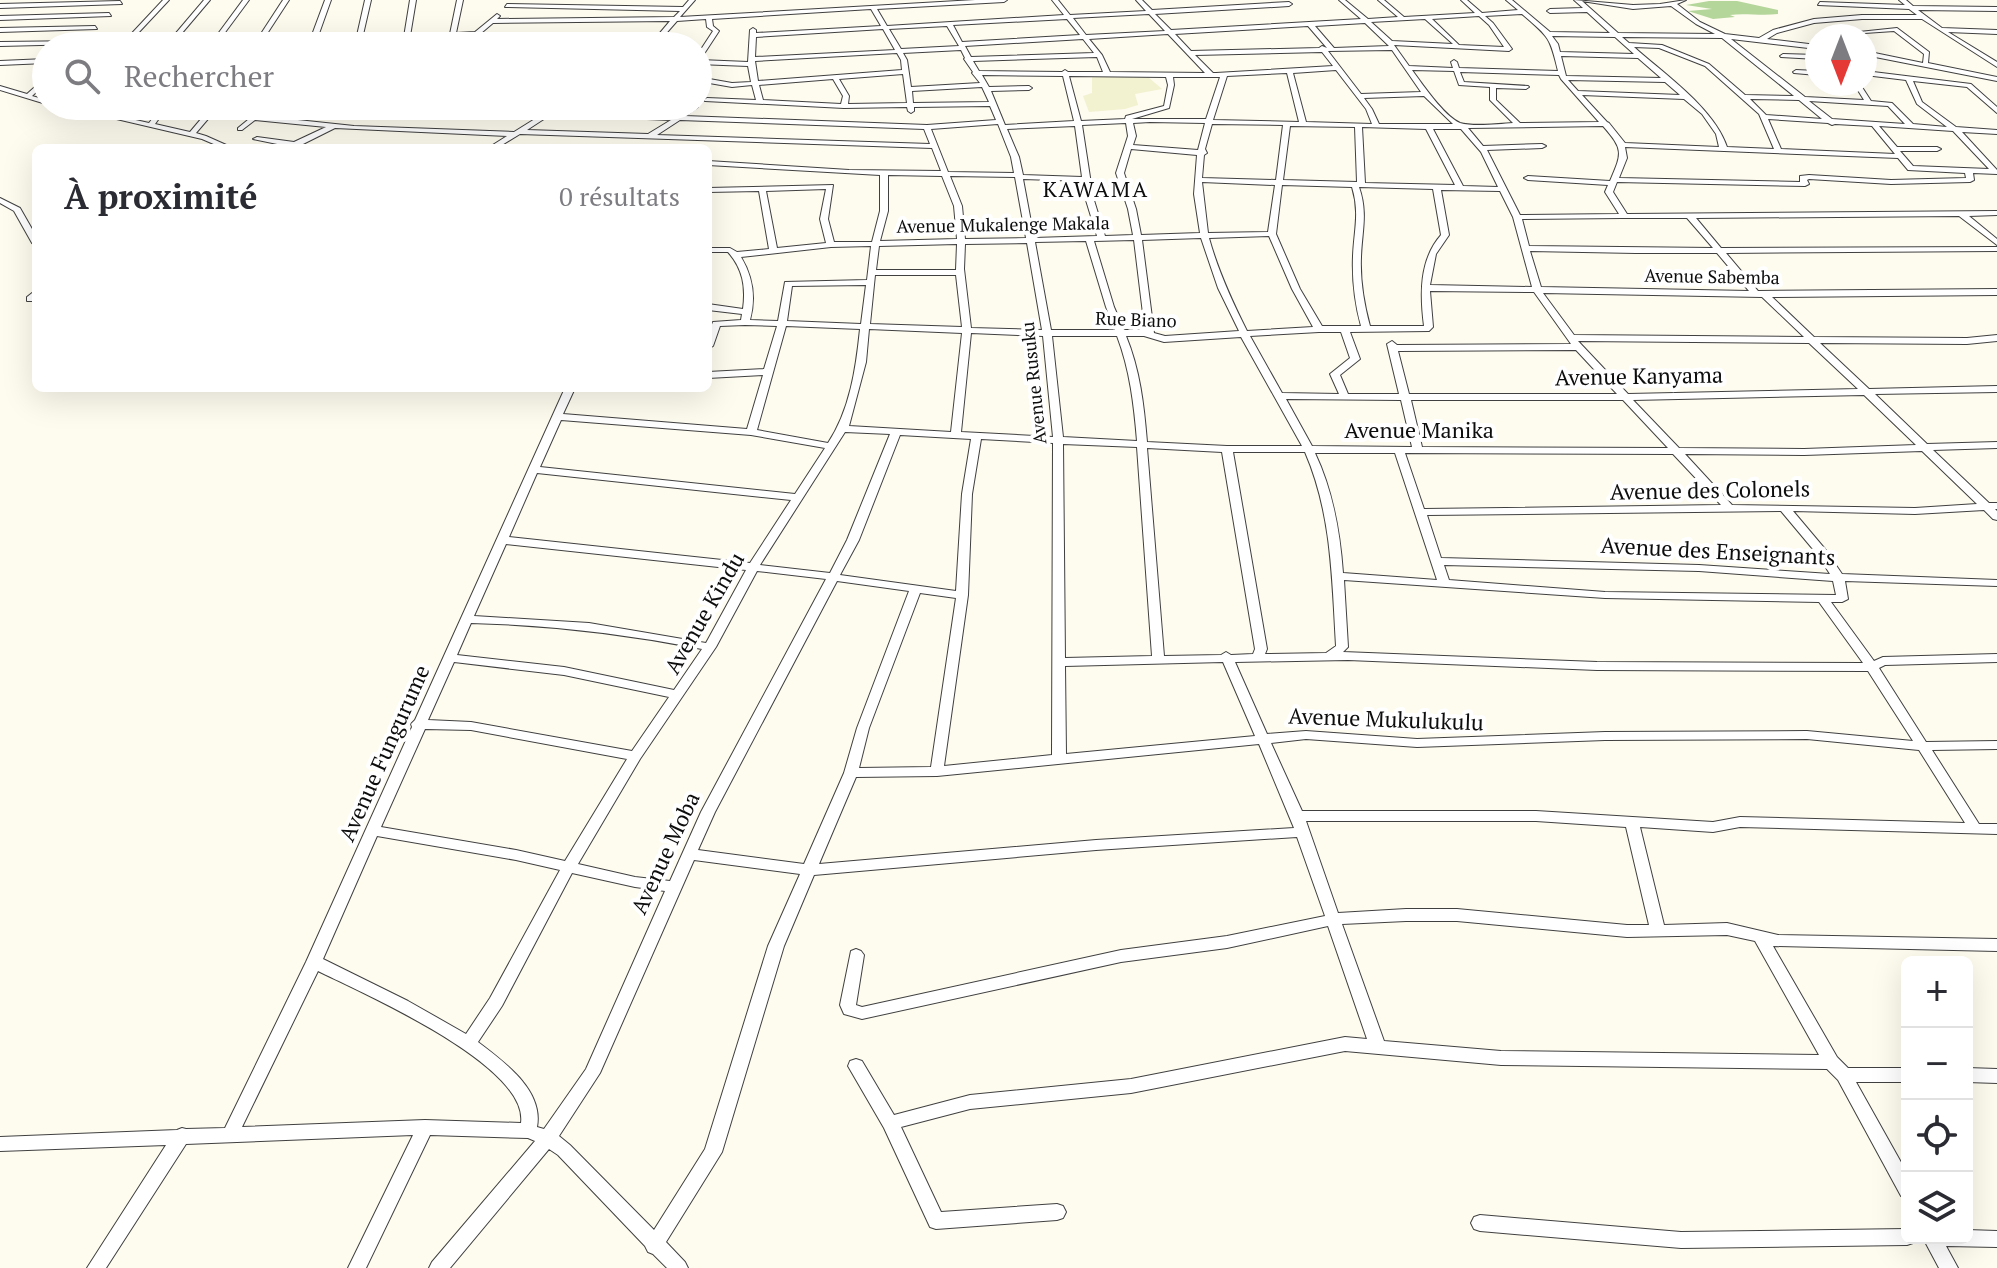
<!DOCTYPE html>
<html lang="fr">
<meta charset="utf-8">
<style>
body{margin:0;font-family:"PT Serif",serif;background:#f7f7f7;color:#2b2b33}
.controls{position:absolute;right:24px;bottom:24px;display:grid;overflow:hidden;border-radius:12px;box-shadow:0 8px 32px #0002}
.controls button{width:72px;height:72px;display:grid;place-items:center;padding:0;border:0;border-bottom:2px solid #e1e1e2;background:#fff;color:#2b2b33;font:40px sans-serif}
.compass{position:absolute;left:1805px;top:24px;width:72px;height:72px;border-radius:50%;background:#fff;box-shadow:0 8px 32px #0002;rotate:180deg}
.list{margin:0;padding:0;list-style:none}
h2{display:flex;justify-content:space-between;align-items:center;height:104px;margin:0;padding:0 32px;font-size:34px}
h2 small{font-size:26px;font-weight:400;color:#7c7c81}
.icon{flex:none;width:44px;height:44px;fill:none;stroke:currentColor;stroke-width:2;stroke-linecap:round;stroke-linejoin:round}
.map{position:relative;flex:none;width:1997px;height:1268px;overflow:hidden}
.search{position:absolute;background:#fff;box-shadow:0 8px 32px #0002;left:32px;top:32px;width:680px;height:88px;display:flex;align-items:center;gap:20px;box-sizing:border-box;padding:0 28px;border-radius:44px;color:#7c7c81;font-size:30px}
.panel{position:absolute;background:#fff;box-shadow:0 8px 32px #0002;left:32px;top:144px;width:680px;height:248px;border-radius:12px}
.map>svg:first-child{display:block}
.farmland{fill:#f2f1d0}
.forest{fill:#b4d69b}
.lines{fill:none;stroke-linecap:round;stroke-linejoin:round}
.minor-casing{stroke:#404040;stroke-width:2}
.minor{fill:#fff;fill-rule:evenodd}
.labels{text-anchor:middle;stroke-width:8;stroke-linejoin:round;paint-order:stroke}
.far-street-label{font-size:18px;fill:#0d0d0d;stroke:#fff}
.far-quarter-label{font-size:22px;letter-spacing:2px;fill:#0d0d0d;stroke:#fff}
.street-label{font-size:22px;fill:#0d0d0d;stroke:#fff}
</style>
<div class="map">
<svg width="1997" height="1268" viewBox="0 0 1997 1268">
<rect width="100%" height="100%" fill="#fefbef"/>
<!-- farmland -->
<polygon class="farmland" points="1092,77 1148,77 1162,89 1135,94 1138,105 1125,109 1089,112 1083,96 1092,93"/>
<!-- forest -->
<path class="forest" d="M1709,1H1737L1778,10V14C1762,16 1744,13 1730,15L1735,17L1713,19L1688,11L1712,9L1686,5Z"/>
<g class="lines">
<!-- minor casing -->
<g class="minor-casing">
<g id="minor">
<polygon points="163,0 169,0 126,46 120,46"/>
<polygon points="204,0 210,0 171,46 165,46"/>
<polygon points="243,0 249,0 215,46 209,46"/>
<polygon points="283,0 289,0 259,46 253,46"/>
<path d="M325,0H331L316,42L356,40L365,0H371L362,39L404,37L410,0H416L410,36L450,34L457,0H463L456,33L475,32L497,14L500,16L497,19L674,17L680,11L505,7L507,4L683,7L689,0H695L680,17L975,0H1007L1004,2L877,9L887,26L1064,15L1052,0H1058L1070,15L1146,11L1136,0H1142L1152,10L1289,2L1292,4L1289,6L1155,14L1171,30L1361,19L1339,0H1345L1368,19L1398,17L1378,0H1384L1404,17L1475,13L1461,0H1467L1482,13L1518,10L1506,0H1512L1550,32L1610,33L1587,12L1550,13L1547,11L1550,9L1583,8L1574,0L1633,5L1660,4L1686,0L1677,4L1700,22L1725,34L1759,38L1773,30L1814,19L1862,15H1917L1909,9L1818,5L1820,2L1905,5L1899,0H1906L1913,6L1997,7V11L1918,10L1942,28L1997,30V34L1948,32L1997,62V67L1922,19H1862L1814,23L1777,33L1767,39L1817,45V49L1731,39L1805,97L1864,100L1854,84H1860L1871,101L1892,103L1913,124L1947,127L1917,104L1906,80L1865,75V71L1971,84L1997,107V113L1967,87L1913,81L1922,102L1956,127L1997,130V134L1962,132L1997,170V174L1973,173L1974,180L1970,182L1891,184L1809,179L1807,180L1809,184L1805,186L1617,182L1613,192L1627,214L1997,211V215L1969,216L1997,239V245L1959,216L1696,218L1721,248L1997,247V251L1726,253L1758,291L1997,289V295L1772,297L1814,337L1967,338L1997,335V341L1967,344L1820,343L1869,389L1997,386V392L1875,394L1927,444L1997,442V448L1933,450L1989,503H1997V509H1995L1997,511V520L1993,519L1984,510L1915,514L1793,511L1825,549L1842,574L1997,580V586L1845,581L1848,599L1842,602H1831L1874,661L1883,657L1997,654V662L1885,665L1879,668L1926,742L1997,741V749L1932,750L1979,824H1997V834L1740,827L1713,832L1640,827L1664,925L1727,923L1778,935L1997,939V951L1773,946L1837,1057L1848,1068H1907V1082H1856L1907,1173V1198L1901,1196L1838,1080L1827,1069L1501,1065L1345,1051L1131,1093L970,1109L901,1127L941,1212L1057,1204L1063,1206L1066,1212L1063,1218L1057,1220L936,1229L930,1227L884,1128L848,1066L850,1061L856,1059L862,1061L894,1115L970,1095L1131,1079L1345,1037L1367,1039L1328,926L1227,948L1121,962L862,1019L844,1014L840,1005L851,951L856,949L861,951L864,955L856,1005L862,1007L1121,950L1227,936L1325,916L1297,837L1096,850L814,875L784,946L722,1152L666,1242L685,1262L688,1268H667L653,1254L648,1252L645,1246L558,1155L549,1149L450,1268H429L432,1262L535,1141L528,1138L430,1135L366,1268H348L413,1135L186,1144L106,1268H87L166,1145L0,1151V1137L177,1130L182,1128L186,1129L225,1128L306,962L412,727L411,724L415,720L565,388H575L563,414L747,429L763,375L708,378V372L764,369L777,326L745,325L720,326L713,346L708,349V334L713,322L741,320L742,314L708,310V304L743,309C746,287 743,269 728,252H708V248H730L737,252L769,249L759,191L708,192V188L833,185L828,219L834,242H872L880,211V175L708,165V161L849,170L941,171L932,148L520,134L497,148H488L507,136L335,128L303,144L322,148H284L287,146L253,139L257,137L294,142L326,127L255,120L242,130H238V128L265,106H272L260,116L354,126L514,132L538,117L460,110H383L307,116L304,114L303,106H309L310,112L383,106H460L544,114L550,111L677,116L691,106L698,104V107L685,116L927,125L996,120L990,106L914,107V111L911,113L908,111L907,107L844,108L705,101L704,100L707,98L756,100L752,85L732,87L698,81V77L732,83L751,82L748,66L698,64V54L713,31L707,27L706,19L677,21L655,46H649L651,44L476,38L467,46H460L470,36L313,46H280L309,43ZM1582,1L1633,9L1671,6L1696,24L1715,34L1618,33ZM871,9L881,26L756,33V30L753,28L750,30L748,62L700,60L719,31L713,26L712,19ZM1149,14L1165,31L1086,35L1073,18ZM1522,14C1549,37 1550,37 1558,71L1459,68L1457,62L1454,60L1451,62L1453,68L1409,66L1394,45L1509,51L1512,49L1493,23L1485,16ZM1479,16L1489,25L1504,47L1459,45L1432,19ZM1067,19L1080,35L962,42L953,25ZM1425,19L1453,44L1392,41L1371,22ZM670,21L654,40L480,34L493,23ZM1365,23L1389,46L1334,48L1315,26ZM947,26L959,46L901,49L889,29ZM1308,26L1327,48L1322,46L1319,48L1191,51L1175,34ZM883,29L895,50L755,57L756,37ZM1168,34L1205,73L1110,72L1102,55L1089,39ZM1552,36L1615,37L1634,54L1560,52L1558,44ZM1622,37L1722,38L1794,96L1745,95L1709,64L1662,45L1629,43ZM1083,39L1094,53L971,57L965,46ZM1634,47L1659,48L1705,66L1759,114L1774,149L1727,147C1714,108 1664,74 1634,47ZM961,50L965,58L964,59L973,72L972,73L980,83L911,87L907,60L903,53ZM1392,50L1421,92L1361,94L1328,51ZM1322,52L1333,66L1216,73H1213L1195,55ZM897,53L901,60L902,70L758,81L755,61ZM1561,56L1638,58L1661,78L1566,76ZM1097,57L1103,72H1068L1065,70L1062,72L979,71L973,61ZM1336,70L1366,109L1372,124L1306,122L1293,73ZM1412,70L1454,71L1459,85L1490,87V100L1513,123C1499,124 1473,127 1460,123C1444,116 1423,85 1412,70ZM1460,72L1559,75L1561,79L1599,122L1520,123L1496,100V88L1526,89L1529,87L1528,86L1464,82ZM1287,73L1299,122L1213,120L1227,76ZM903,74L907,103L848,104L849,96L839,79ZM982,75L1063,76L1074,121L1005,125L991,91L1029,90L1032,88L1029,86L989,87ZM1069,76L1166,77L1168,85L1164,106L1126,116L1125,119L1081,121ZM1173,77H1220L1206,119H1132L1169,108L1174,85ZM833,79L843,96L841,104L763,100L759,85ZM1568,80L1665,82L1680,95L1578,91ZM982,87L989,102L913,103L912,91ZM1582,95L1684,99L1702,114L1716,134L1719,147L1625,143L1609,123L1607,122ZM1424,96L1453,124H1379L1372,109L1364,98ZM1750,99L1799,100L1822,119L1766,115ZM1809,101L1888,106L1905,124L1832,119ZM550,115L671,120L648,134L527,130ZM1768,119L1828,123L1832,125L1835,124L1872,126L1895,154L1781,149ZM680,120L924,129L930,144L657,135ZM1150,122L1205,123L1198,150L1133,145L1136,136L1133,123ZM1126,123L1128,136L1116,173L1128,209L1133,235L1105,236L1093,197L1082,125ZM998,124L1011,157L1014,173L948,172L931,129ZM1212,124L1283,125L1276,180L1202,178L1204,155L1207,153L1205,149ZM1075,126L1082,177L1023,175L1019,157L1007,129ZM1290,126L1355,127L1357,182L1283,180ZM1603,126C1624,150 1622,153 1610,181L1528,176L1524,178L1528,180L1608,185L1605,192L1619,214L1520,215L1487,150L1542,148L1546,146L1542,144L1483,146L1468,128ZM1879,126L1953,131L1989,169L1913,166L1900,151H1937L1941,149L1937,147H1897ZM1362,127L1426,129L1455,185L1365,183ZM1433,129H1461L1481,152L1498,187L1463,186ZM1625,147L1898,158L1908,170L1965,173L1966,178L1891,180L1809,175L1800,176V182L1619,178L1627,158ZM1131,149L1197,155L1194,194L1200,233L1141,235L1136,209L1124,173ZM888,175L942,176L954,206L957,239L880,241L888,211ZM950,176L1015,177L1026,238L965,239L962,206ZM1023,179L1083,181L1085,197L1097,236L1034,238ZM1202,182L1275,185L1268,232L1208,233ZM1282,185L1352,187C1360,213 1354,230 1353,256C1352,280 1355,304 1361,326H1322L1300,289L1276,234ZM1359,187L1433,189L1441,235C1419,260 1420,295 1424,326H1370C1364,304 1360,280 1361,257C1362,230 1368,213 1359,187ZM826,189L820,219L826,243L777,248L766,191ZM1441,190L1500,191L1513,217L1532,287L1430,285L1436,254L1449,235ZM1622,218H1687L1713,248L1529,246L1522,219ZM1269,236L1292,289L1313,327L1247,331C1232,301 1218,271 1209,238ZM1201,238L1218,288L1239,331L1165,336L1154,333L1142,240ZM1134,240L1145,330H1124L1114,307L1094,241ZM1086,241L1106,307L1115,330H1051L1035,242ZM1027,243L1042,330L971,328L964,269L965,244ZM957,244L956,270H876L879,246ZM871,246L867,280L785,282L778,321L750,320C756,298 753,277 741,257L831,247ZM1530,251L1636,253H1717L1749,291L1541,287ZM875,275H956L962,327L870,324ZM866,285L861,324L787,321L792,286ZM1430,291L1534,292L1571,344L1397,345L1392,341L1387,344L1399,394H1348L1340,375L1360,359L1350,332L1429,331L1433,327ZM1543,293L1762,297L1804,337L1574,335ZM786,326L860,329C856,368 850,410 828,443L757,430ZM869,329L962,333L951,432L849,426L866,362ZM1319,332H1341L1350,358L1330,374L1339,394L1282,393L1250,336ZM971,333L1043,336L1053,437L961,432ZM1052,336H1117C1130,370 1134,405 1137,441L1063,437ZM1126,336H1144L1164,342L1241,337L1302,446H1227L1147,442C1144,405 1140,370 1126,336ZM1578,341L1809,343L1858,389L1628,394ZM1576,350L1617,394H1409L1398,351ZM1864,395L1916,445L1804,449L1679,448L1633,400ZM1286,399L1401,400L1412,447L1312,446ZM1411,400H1623L1668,448L1422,447ZM561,420L751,435L825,448L795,494L540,467ZM845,432L890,434L847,540L830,573L760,565ZM900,435L971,439L962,494L956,591L840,575L859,540ZM981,439L1053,443L1052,755L944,766L968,595L972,494ZM1063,444L1137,447L1152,656L1065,658ZM1147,448L1222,452L1255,649L1253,654L1231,655L1226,652L1221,655L1164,656ZM1922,451L1977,504L1915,508L1732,505L1685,454L1804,455ZM1233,452H1305C1332,514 1332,580 1336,646L1326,653L1265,654L1267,649ZM1315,453H1395L1437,580L1343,573C1340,531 1333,491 1315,453ZM1405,453L1673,454L1721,505L1424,509ZM537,473L791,500L750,563L509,537ZM1781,511L1817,554L1830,574L1699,565L1441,558L1427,515ZM506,544L746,570L706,643L589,623L474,616ZM1444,565L1699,571L1833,581L1836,595L1605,592L1449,580ZM757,571L826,579L701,812L670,881L635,877L578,864L640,759L716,647ZM1344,580L1605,598L1819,602L1863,663L1597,662L1343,652L1348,647ZM837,581L909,591L857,728L844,773L804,864L698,850L715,812ZM920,593L956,598L931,767L859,768L869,728ZM471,623C549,625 626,634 702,649L674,690L564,667L457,655ZM1348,660L1597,670L1868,671L1913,741L1807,731L1605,732L1417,739L1306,731L1267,734L1235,662ZM454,662L564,675L669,697L632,751L471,722L428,720ZM1223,662L1255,736L1066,754L1065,666ZM425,729L471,730L627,759L565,861L516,850L381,827ZM1306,739L1417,747L1605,740L1807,739L1919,750L1965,823L1740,817L1713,822L1536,811H1302L1271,743ZM1259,744L1294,828L1096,840L819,864L856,777L937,776ZM1306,821H1536L1626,827L1649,925H1627L1457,909H1406L1338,913ZM377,836L516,860L560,870L490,998L466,1034L408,1001L323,959ZM694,860L800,874L768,946L705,1149L654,1230L570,1145L559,1136L600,1073ZM572,873L635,887L665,891L586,1069L544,1129L537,1127C544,1090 504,1062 478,1042L502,1006ZM1406,921H1457L1627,937L1727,935L1755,941L1819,1055L1501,1051L1384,1041L1342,924ZM318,971C362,993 529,1065 521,1123L425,1120L242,1127Z"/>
<polygon points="120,1 122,4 0,8 0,4"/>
<polygon points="109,13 111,16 0,20 0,16"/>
<polygon points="95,26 97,29 0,32 0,28"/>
<polygon points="1897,28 1929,52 1928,63 1997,77 1997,81 1865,55 1865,51 1923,63 1924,54 1894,31 1821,36"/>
<polygon points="84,41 82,44 0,46 0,42"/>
<polygon points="1783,54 1817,55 1817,59 1781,57 1780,56"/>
<polygon points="46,59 46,63 0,65 0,61"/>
<polygon points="1796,70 1817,71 1817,75 1794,73 1793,72"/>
<polygon points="46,77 46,83 32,96 46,100 46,104 0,90 0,86 27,94"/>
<polygon points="61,106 73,106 149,123 162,106 168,106 155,124 190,132 212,106 219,106 196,133 206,136 233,148 223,148 202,139"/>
<polygon points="0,198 20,208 36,236 36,245 32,243 14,211 0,203"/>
<polygon points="36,290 36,298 33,301 27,301 27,297"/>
<polygon points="1967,1068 1997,1069 1997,1083 1967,1082"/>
<polygon points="1480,1215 1681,1232 1907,1229 1907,1238 1916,1238 1913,1243 1907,1245 1681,1248 1480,1231 1474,1229 1471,1223 1474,1217"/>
<polygon points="1967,1230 1997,1231 1997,1247 1946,1246 1958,1268 1939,1268 1923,1238 1967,1238"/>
</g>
</g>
<!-- minor -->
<use href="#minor" class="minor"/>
</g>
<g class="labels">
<!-- far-street labels -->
<g class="far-street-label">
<text transform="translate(1003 225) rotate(-1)" y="6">Avenue Mukalenge Makala</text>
<text transform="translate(1712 277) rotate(1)" y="6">Avenue Sabemba</text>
<text transform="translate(1136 320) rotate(2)" y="6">Rue Biano</text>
<text transform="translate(1034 383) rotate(-96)" y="6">Avenue Rusuku</text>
</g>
<!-- far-quarter labels -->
<g class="far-quarter-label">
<text x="1096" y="197">KAWAMA</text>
</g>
<!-- street labels -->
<g class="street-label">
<text transform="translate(1639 376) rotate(-1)" y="8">Avenue Kanyama</text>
<text x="1419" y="438">Avenue Manika</text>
<text transform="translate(1710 490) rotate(-1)" y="8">Avenue des Colonels</text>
<text transform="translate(1718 551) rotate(3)" y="8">Avenue des Enseignants</text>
<text transform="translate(704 613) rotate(-60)" y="8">Avenue Kindu</text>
<text transform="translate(1386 719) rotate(2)" y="8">Avenue Mukulukulu</text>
<text transform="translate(384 753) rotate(-66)" y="8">Avenue Fungurume</text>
<text transform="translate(665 853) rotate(-65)" y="8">Avenue Moba</text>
</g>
</g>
</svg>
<div class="controls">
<button>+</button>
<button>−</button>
<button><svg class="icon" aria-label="locate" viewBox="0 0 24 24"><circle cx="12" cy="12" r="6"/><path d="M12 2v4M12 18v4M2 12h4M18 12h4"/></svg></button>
<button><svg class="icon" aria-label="layers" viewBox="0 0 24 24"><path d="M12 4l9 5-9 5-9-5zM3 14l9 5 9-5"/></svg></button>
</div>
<svg class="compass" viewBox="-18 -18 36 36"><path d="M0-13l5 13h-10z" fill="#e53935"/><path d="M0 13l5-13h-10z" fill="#7c7c81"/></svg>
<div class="search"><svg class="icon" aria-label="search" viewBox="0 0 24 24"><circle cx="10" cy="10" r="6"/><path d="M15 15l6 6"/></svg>Rechercher</div>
<section class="panel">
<h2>À proximité<small>0 résultats</small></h2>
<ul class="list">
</ul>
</section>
</div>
